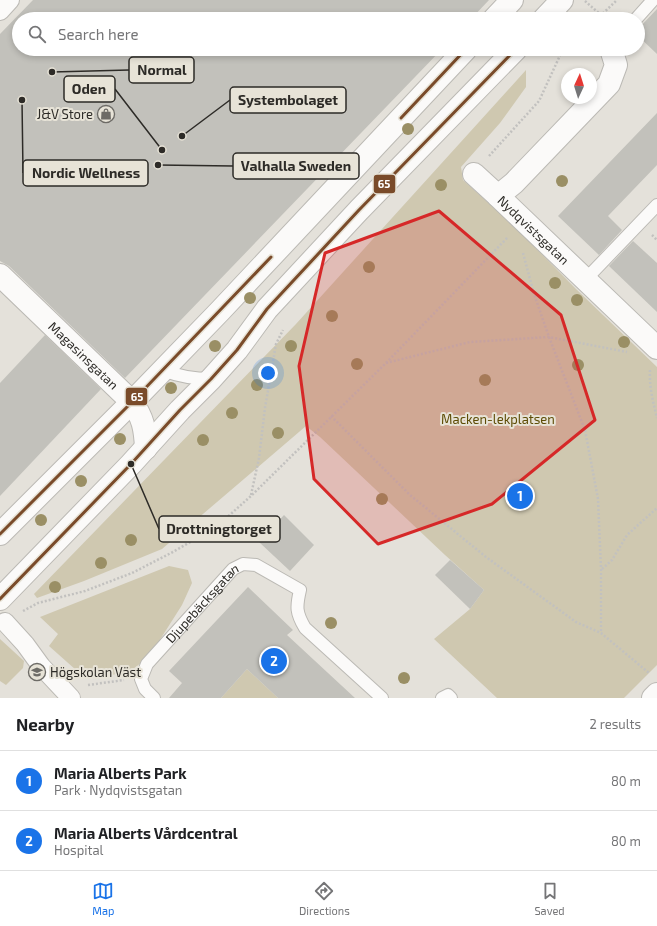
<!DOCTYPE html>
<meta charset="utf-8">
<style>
body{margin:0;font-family:"Exo 2",sans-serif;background:#f6f6f6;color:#202124}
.compass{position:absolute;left:561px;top:68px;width:36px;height:36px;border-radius:50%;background:#fff;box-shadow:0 2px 6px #0003;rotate:4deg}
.you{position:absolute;left:268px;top:373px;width:14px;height:14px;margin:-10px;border:3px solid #fff;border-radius:50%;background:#1a73e8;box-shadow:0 0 0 6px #1a73e833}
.badge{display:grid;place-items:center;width:26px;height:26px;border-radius:50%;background:#1a73e8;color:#fff;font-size:13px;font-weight:700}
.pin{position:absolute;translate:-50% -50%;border:2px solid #fff;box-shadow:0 1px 4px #0006}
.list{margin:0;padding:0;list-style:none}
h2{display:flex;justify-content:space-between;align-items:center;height:52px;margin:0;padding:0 16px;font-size:17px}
h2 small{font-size:13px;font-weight:400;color:#757577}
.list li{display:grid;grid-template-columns:26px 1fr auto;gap:12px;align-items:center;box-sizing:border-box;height:60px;padding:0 16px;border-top:1px solid #e0e0e0}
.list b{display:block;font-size:15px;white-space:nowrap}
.list p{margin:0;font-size:13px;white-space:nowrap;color:#757577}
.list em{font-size:13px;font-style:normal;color:#757577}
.icon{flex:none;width:22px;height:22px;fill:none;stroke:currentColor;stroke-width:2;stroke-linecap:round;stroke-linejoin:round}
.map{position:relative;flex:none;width:657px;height:698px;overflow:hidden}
.search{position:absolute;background:#fff;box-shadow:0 2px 6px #0003;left:12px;right:12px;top:12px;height:44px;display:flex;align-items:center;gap:10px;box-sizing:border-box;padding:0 14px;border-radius:22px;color:#757577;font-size:15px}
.sheet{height:172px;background:#fff}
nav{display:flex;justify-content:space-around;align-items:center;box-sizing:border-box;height:56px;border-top:1px solid #e0e0e0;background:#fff;font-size:11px;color:#757577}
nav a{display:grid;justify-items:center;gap:2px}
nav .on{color:#1a73e8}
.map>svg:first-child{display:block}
.green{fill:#cfc8b0}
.building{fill:#c2c1bb}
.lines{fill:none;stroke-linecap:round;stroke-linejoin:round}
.service-casing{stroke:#bbb9b4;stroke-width:14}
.pedestrian-casing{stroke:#bbb9b4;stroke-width:20}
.minor-casing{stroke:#bbb9b4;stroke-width:24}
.tertiary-casing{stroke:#bbb9b4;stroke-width:24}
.path{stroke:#c2c1bf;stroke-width:2.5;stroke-dasharray:2 2;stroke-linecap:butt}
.service{stroke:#fbfaf9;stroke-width:12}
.pedestrian{stroke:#fbfaf9;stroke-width:18}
.minor{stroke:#fbfaf9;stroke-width:22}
.tertiary{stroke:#fbfaf9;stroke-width:22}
.bus-1-casing{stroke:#e7e3d7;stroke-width:6}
.bus-1{stroke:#7a4b2a;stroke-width:3}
.tree{fill:#9a8f65}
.marked{fill:#d62828;fill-opacity:0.2;stroke:#d62828;stroke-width:3;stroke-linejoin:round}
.labels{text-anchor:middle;stroke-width:4;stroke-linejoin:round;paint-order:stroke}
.poi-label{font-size:13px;fill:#2d2b27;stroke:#e7e3d7;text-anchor:end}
.street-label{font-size:13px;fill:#2d2b27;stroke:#e7e3d7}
.park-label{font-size:13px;fill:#5d4c05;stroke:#e7e3d7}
.leader{fill:none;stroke:#2d2b27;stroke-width:1.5}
.callout-dot{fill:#2d2b27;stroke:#e7e3d7;stroke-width:1.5}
.callout{fill:#e7e3d7;stroke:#2d2b27;stroke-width:1.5}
.callout-label{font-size:14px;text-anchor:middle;font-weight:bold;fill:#2d2b27}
.line-badge{stroke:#e7e3d7;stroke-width:1.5}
.badge-label{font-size:11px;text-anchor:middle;font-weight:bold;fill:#fff}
</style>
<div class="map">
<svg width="657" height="698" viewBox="0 0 657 698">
<rect width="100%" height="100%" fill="#e4e1da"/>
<!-- green -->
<g class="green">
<polygon points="526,70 526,87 500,123 461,167 463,180 512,224 576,289 657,367 657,665 624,698 497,698 434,639 470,609 484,590 445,555 320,437 306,426 162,549 84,581 37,598 34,594 296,324"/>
<polygon points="169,566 188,570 192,583 182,605 149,657 133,669 102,678 76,670 49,646 58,634 40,617"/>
<polygon points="0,639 24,661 23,668 6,685 0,681"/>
<polygon points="247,669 278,698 221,698"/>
</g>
<!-- building -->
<g class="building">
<polygon points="33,0 489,0 471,19 19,19 19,49 442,49 125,378 9,266 0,261 0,34"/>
<polygon points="657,9 657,54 638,36 638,29"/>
<polygon points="657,113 657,165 608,216 622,230 599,255 558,216"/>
<polygon points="633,241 657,263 657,312 609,266"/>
<polygon points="45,335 101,389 0,496 0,383"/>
<polygon points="284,515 314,545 290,571 259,542"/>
<polygon points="450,560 484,590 470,609 435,575"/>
<polygon points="248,587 293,630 287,635 355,698 278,698 247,669 221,698 169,698 182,683 169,671"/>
</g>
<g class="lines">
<!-- service casing -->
<g class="service-casing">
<g id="service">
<polyline points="636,19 653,0"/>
<polyline points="586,279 657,205"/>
<path d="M162,370C178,376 194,379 211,379"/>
<path id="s1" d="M154,698L145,689L141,679L147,664L233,569L243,564L256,565L300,590C296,607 296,613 305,628L382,698"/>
<polyline points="442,698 448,695 451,698"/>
</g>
</g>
<!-- pedestrian casing -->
<g class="pedestrian-casing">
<g id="pedestrian">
<polyline points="0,11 10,0"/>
<polyline points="5,622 25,644 41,666 71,698"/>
</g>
</g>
<!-- minor casing -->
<g class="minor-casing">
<g id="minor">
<path id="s2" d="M611,49L616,65L609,84L514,183L498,196L657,348"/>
<polyline points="474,174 498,196"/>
<path id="s3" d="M0,275L132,402C143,418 145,428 146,448"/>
<polyline points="653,698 657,694"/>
</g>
</g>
<!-- tertiary casing -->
<g class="tertiary-casing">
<g id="tertiary">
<polyline points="494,19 512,0"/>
<polyline points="544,19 562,0"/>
<polyline points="0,534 132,402 220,311 466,49"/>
<polyline points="0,599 131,464 180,410 211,379 237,350 267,309 359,210 516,49"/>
</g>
</g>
<!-- path -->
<g class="path">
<polyline points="585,1 601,15"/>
<polyline points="597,19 617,0"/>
<polyline points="489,156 539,101 563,49"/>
<polyline points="652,235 657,240"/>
<polyline points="523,253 534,294 549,337 585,430 598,499 601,569 601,633"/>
<polyline points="386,363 470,342 549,337 627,352"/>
<path d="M650,370C649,386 653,402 657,418"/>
<polyline points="331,416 410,495 486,557 576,622 601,633 649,673"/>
<polyline points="251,495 259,458 265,408 276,344 283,330"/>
<polyline points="602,569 612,560 627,535 657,508"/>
<polyline points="23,611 38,603 85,591 132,573 171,553 215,528 251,496 386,363 508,237"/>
<polyline points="88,685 124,680"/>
</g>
<!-- service -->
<use href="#service" class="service"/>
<!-- pedestrian -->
<use href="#pedestrian" class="pedestrian"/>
<!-- minor -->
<use href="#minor" class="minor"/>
<!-- tertiary -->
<use href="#tertiary" class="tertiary"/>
<!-- bus-1 casing -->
<g class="bus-1-casing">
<g id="bus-1">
<polyline points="401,118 466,49"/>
<polyline points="0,534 132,402 271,257"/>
<polyline points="0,599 131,464 180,410 211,379 237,350 267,309 359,210 516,49"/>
</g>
</g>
<!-- bus-1 -->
<use href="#bus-1" class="bus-1"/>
</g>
<!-- trees -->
<g class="tree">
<circle cx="408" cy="129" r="6"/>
<circle cx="562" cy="181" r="6"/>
<circle cx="441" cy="185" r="6"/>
<circle cx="369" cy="267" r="6"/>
<circle cx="555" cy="283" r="6"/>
<circle cx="250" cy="298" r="6"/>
<circle cx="577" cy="300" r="6"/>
<circle cx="332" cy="316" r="6"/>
<circle cx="624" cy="342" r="6"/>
<circle cx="215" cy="346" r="6"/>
<circle cx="291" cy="346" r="6"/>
<circle cx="357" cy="364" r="6"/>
<circle cx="578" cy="365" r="6"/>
<circle cx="485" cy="380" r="6"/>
<circle cx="257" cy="385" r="6"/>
<circle cx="171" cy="388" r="6"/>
<circle cx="232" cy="413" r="6"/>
<circle cx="278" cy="433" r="6"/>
<circle cx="120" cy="439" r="6"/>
<circle cx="203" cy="440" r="6"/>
<circle cx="81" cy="481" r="6"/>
<circle cx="382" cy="499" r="6"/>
<circle cx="41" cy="520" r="6"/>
<circle cx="131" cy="540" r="6"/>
<circle cx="101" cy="563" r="6"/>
<circle cx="55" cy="587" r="6"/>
<circle cx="331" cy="623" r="6"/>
<circle cx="404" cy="678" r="6"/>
</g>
<!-- marked area -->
<path class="marked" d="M439,211L561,315L595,420L492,504L378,544L314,479L299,366L325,253Z"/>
<!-- icons -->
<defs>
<g id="shop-ring" transform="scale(0.9)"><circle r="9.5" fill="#e7e3d7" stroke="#6d6b66" stroke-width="1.5"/><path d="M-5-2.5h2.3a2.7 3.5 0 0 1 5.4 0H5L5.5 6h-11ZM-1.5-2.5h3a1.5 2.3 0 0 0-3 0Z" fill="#6d6b66"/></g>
<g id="university-ring" transform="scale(0.9)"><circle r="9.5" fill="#e7e3d7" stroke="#6d6b66" stroke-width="1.5"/><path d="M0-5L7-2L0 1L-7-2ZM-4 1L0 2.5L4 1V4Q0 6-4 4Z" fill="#6d6b66"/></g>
</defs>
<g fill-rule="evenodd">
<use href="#shop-ring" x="106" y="114"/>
<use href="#university-ring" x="37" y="672"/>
</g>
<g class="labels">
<!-- poi labels -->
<g class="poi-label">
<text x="93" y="119">J&amp;V Store</text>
<text x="50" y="677" text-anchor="start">Högskolan Väst</text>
</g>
<!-- street labels -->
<g class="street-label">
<text dy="5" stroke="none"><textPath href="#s2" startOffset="244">Nydqvistsgatan</textPath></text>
<text dy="5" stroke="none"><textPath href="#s3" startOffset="116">Magasinsgatan</textPath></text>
<text dy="5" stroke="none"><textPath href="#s1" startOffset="122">Djupebäcksgatan</textPath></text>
</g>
<!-- park labels -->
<g class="park-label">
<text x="498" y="424">Macken-lekplatsen</text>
</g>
</g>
<!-- callouts -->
<path class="leader" d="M52 72L129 70M162 150L115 89M182 136L230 100M158 165L233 166M22 100L23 173M131 464L159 529"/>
<g class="callout-dot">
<circle cx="52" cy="72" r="4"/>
<circle cx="162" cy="150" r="4"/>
<circle cx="182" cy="136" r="4"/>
<circle cx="158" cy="165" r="4"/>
<circle cx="22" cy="100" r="4"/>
<circle cx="131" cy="464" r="4"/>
</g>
<g class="callout">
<rect x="129" y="57" width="65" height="26" rx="4"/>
<rect x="64" y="76" width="51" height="26" rx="4"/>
<rect x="230" y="87" width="116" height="26" rx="4"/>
<rect x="233" y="153" width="126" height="26" rx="4"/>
<rect x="23" y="160" width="125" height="26" rx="4"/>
<rect x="159" y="516" width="121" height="26" rx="4"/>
</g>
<g class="callout-label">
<text x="162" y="75">Normal</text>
<text x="89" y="94">Oden</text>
<text x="288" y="105">Systembolaget</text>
<text x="296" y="171">Valhalla Sweden</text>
<text x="86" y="178">Nordic Wellness</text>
<text x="219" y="534">Drottningtorget</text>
</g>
<g class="line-badge">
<rect x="373" y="174" width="23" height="20" rx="4" fill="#7a4b2a"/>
<rect x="125" y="387" width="23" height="19" rx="4" fill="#7a4b2a"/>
</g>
<g class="badge-label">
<text x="384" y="188">65</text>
<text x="137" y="401">65</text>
</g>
</svg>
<svg class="compass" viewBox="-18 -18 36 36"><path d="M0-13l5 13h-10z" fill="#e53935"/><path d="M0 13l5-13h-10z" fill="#757577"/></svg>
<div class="you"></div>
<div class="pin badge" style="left:520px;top:496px">1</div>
<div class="pin badge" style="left:274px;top:661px">2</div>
<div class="search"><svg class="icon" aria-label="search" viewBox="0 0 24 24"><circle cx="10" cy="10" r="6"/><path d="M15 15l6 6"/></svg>Search here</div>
</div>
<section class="sheet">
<h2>Nearby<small>2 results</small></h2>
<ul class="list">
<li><span class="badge">1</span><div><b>Maria Alberts Park</b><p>Park · Nydqvistsgatan</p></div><em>80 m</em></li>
<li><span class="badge">2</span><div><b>Maria Alberts Vårdcentral</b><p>Hospital</p></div><em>80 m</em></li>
</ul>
</section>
<nav>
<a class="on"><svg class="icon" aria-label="map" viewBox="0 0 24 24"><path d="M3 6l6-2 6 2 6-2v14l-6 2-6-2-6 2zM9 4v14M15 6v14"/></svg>Map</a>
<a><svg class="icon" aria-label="directions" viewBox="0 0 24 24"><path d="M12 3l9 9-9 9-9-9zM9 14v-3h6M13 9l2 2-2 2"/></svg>Directions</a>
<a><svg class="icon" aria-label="saved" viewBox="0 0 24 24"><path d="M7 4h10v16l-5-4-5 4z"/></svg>Saved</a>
</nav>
